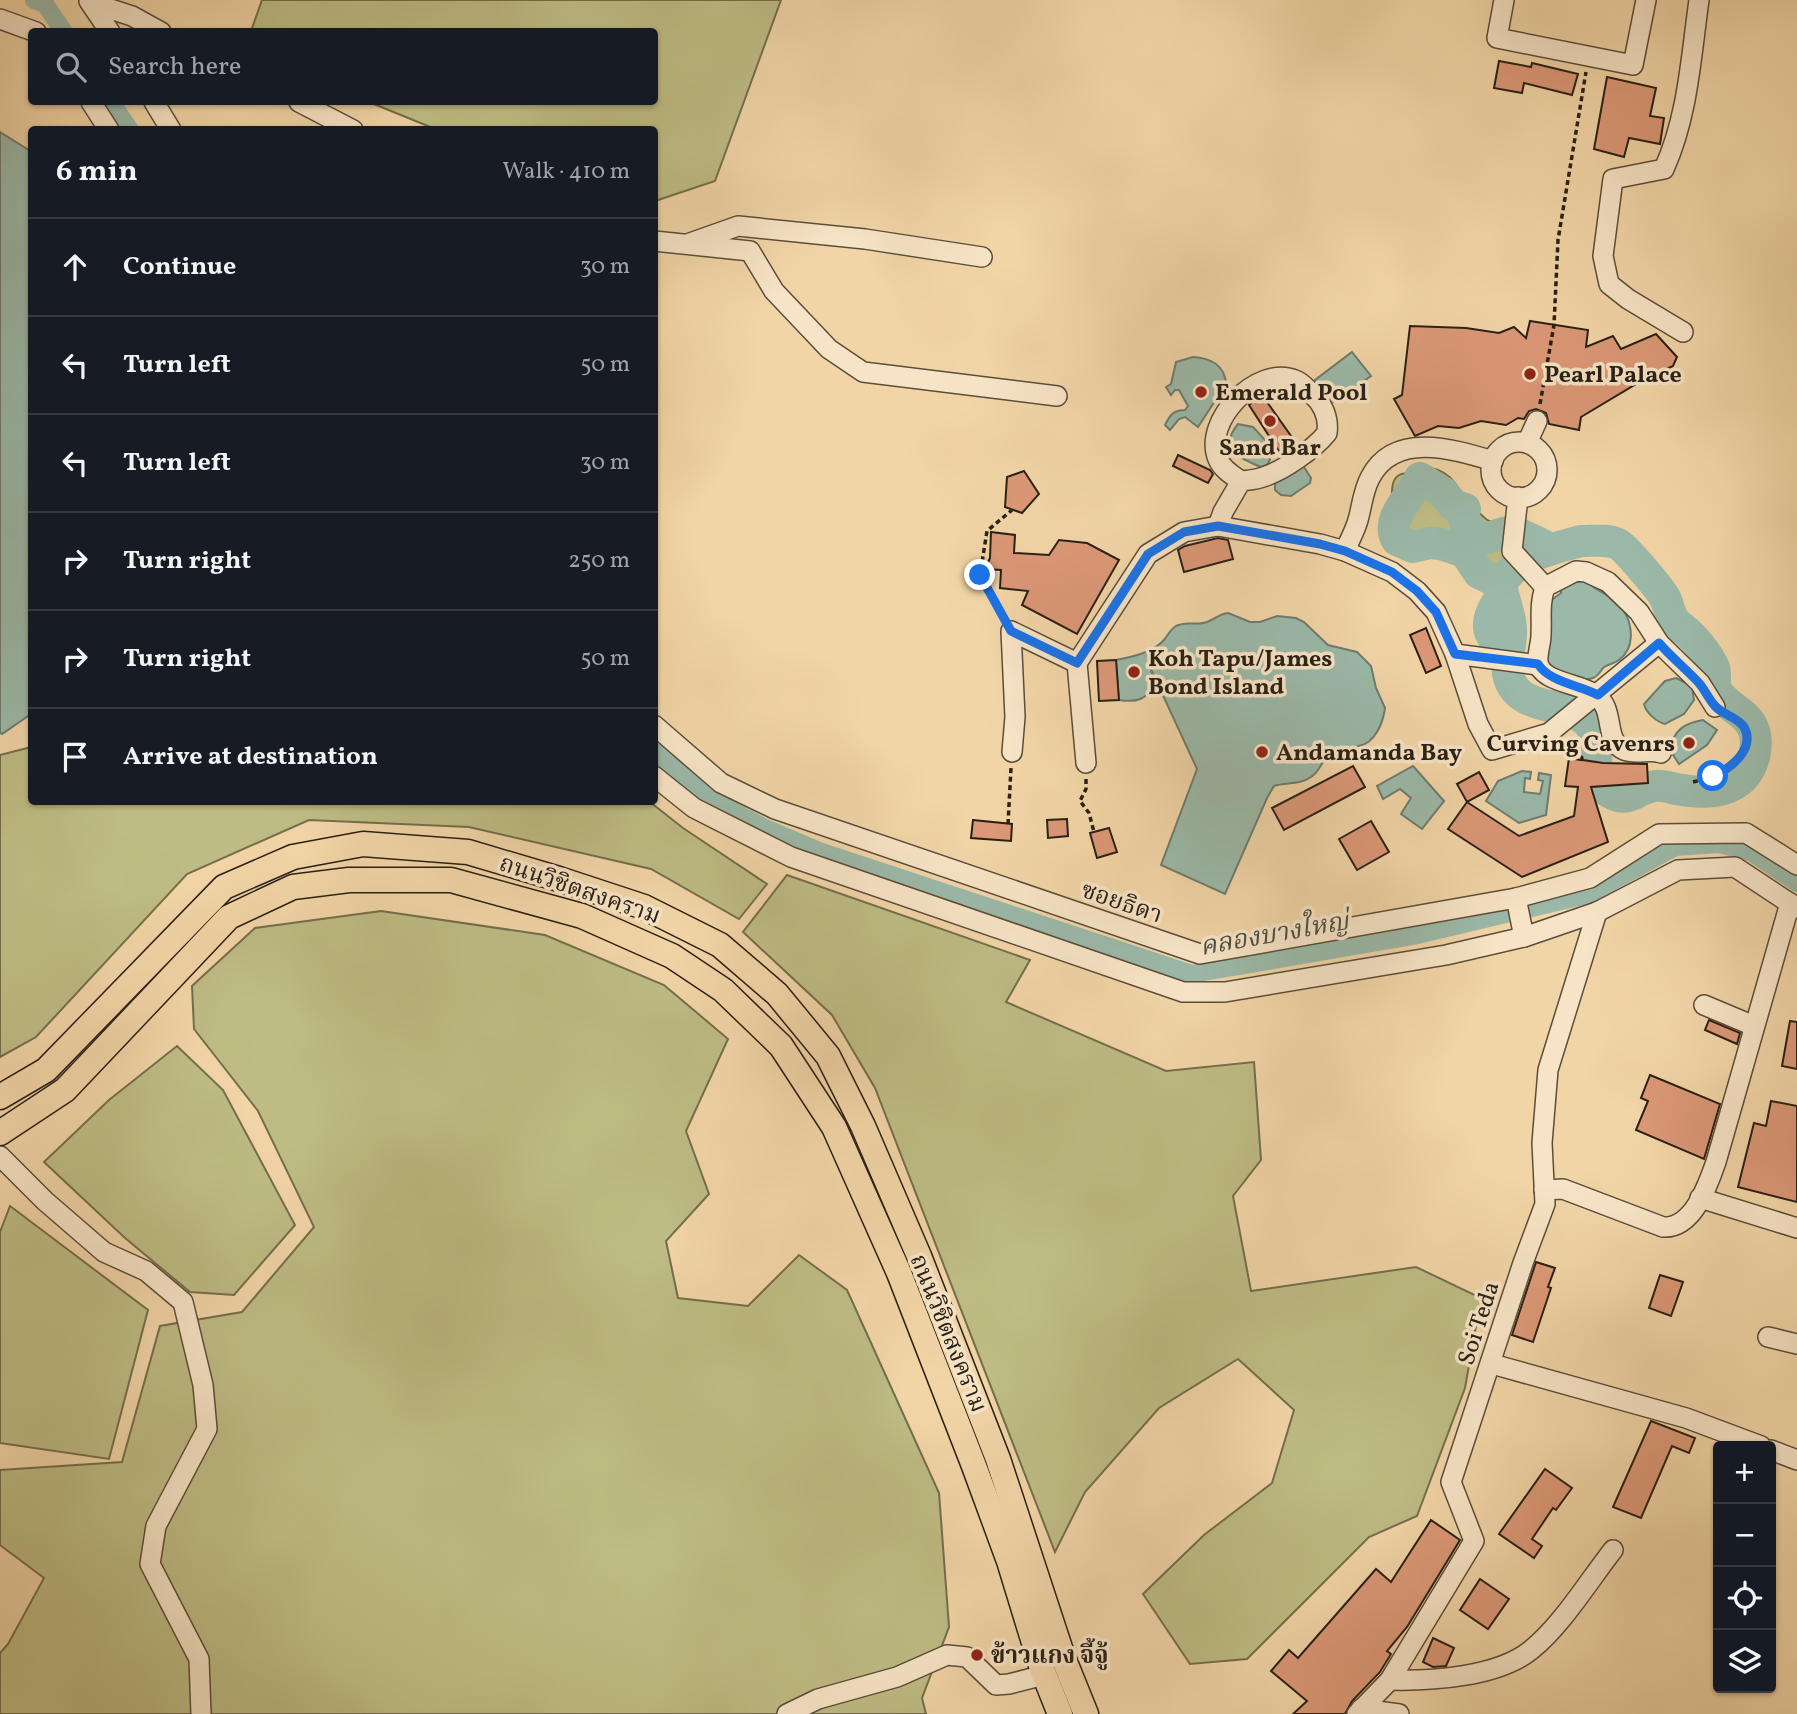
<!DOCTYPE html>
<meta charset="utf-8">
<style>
body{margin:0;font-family:Vollkorn,"Noto Serif Thai",serif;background:#20242c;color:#f1f3f6}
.controls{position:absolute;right:21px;bottom:21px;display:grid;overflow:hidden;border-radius:7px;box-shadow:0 2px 5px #0004}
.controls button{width:63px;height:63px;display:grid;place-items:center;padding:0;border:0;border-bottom:2px solid #363941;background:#171b24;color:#f1f3f6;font:35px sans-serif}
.stop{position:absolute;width:21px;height:21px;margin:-16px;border:5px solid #1a73e8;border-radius:50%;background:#fff}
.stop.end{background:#1a73e8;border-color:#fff;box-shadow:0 2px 7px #0008}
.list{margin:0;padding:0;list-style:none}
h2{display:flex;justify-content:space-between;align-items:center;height:91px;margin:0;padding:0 28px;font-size:30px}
h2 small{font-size:23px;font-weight:400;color:#9ea1a6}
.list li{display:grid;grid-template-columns:46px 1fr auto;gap:21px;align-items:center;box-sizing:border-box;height:98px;padding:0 28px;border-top:2px solid #363941}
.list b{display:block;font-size:26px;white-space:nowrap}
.list em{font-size:23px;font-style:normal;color:#9ea1a6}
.icon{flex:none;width:38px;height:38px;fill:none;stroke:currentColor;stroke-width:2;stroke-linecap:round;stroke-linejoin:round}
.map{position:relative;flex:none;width:1797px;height:1714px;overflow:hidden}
.search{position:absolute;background:#171b24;box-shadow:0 2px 5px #0004;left:28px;top:28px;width:630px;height:77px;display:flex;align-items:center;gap:18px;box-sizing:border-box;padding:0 24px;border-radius:7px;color:#9ea1a6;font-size:26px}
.panel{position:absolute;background:#171b24;box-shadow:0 2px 5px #0004;left:28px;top:126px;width:630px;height:679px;border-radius:7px}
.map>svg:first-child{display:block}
.green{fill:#bebc84;stroke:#746e4c;stroke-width:2}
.water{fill:#9bb9a9;stroke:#6d7c6e;stroke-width:2}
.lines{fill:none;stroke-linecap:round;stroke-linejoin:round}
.canal{stroke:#9bb9a9;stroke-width:18}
.river{stroke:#9bb9a9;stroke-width:32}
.building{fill:#dc9877;stroke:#292015;stroke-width:2}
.minor-casing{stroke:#5b4d3a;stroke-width:22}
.major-casing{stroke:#292015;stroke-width:27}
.path{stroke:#292015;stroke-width:3.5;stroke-dasharray:5 3.5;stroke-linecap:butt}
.minor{stroke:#f7e4c6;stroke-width:19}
.major{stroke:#f2d5a7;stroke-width:24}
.route{stroke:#1a73e8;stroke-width:9}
.poi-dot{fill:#8f2418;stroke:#f7e4c6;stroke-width:2.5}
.labels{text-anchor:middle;stroke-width:7;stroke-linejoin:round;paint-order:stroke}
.poi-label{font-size:24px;font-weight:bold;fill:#292015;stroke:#f7e4c6;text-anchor:start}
.street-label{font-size:24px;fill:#292015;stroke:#f7e4c6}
.water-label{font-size:26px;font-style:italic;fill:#4b4e41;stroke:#f7e4c6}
</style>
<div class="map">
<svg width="1797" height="1714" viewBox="0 0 1797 1714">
<rect width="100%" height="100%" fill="#f2d5a7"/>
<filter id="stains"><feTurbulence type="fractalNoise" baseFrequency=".00286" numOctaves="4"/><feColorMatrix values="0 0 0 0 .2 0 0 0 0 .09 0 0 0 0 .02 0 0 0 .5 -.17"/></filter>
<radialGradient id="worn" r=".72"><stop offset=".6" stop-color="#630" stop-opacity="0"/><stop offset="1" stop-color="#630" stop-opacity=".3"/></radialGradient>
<!-- green -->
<g class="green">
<polygon points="262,0 781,0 715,181 655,201 654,130 435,129 369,102 654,102 654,32 251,31"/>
<path d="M1431,468C1452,472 1462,490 1465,509L1476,510L1487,520L1550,548C1531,556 1512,566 1501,584L1479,573L1465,552C1449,548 1446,554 1431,557C1417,560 1403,555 1390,550L1384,536L1396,518C1390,497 1386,461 1420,478Z"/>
<polygon points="31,747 32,802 650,802 683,828 767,884 739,919 651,869 469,827 309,820 187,874 36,1037 0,1057 0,755"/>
<polygon points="787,875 1030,960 1006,1002 1166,1071 1254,1062 1261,1160 1233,1196 1251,1291 1416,1267 1481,1298 1465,1388 1417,1516 1369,1537 1247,1659 1190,1664 1143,1594 1204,1535 1272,1483 1294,1410 1238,1359 1159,1408 1085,1492 1055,1552 875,1088 832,1015 743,932"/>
<polygon points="381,911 545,935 664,985 728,1039 686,1131 709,1194 666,1241 678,1298 748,1306 799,1255 847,1290 939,1493 949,1627 922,1698 926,1714 0,1714 0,1653 8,1644 44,1578 0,1545 0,1470 122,1462 160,1326 242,1312 314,1227 258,1111 194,1029 192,986 255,928"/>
<polygon points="177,1046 223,1090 295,1225 234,1295 190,1292 125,1238 44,1162 109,1100"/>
<polygon points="10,1206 148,1310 109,1459 0,1443 0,1232"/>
</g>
<!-- water -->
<g class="water">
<polygon points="0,132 32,152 31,714 2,734 0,733"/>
<polygon points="1352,352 1371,376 1331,403 1315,380"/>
<path d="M1193,357C1210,358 1225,365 1226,384L1198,427L1185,417L1179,419L1170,430L1165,425C1170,415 1173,410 1185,410L1188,406L1179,390H1175L1171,395L1166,387L1171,384L1176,362Z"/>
<path d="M1238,424L1253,427C1264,439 1279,451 1266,466L1261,467C1240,458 1217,450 1238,424Z"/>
<polygon points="1297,465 1304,467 1311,478 1310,483 1291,496 1281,495 1275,490 1275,482"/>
<path d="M1586,581C1597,592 1615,596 1624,611C1633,626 1635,648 1619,660C1615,663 1609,664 1604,667C1600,671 1599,676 1593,678C1574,684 1549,674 1544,655C1541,639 1548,616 1550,601L1561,593V588L1574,582Z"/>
<path d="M1228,613L1250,622H1260L1277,616L1296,618L1304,622L1328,645L1357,652L1371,666L1376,688L1385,708C1383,723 1375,743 1359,746C1349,749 1340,748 1332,753C1321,759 1321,771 1311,777C1300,785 1286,782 1274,786L1267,798L1225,894L1161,865L1197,769L1149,665L1156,684C1146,699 1138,703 1119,700L1116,660C1132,657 1150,653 1162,642C1168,637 1168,631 1176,626C1186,621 1192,625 1203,623C1212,622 1218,614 1228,613Z"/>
<path d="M1676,678L1692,686L1694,700L1684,714L1665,724C1657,722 1646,713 1644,704L1665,681Z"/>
<path d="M1703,720L1717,730L1707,745L1679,764L1670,750C1673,730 1685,723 1703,720Z"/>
<polygon points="1413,766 1444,801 1422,829 1401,814 1411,798 1400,789 1383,799 1377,786"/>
<polygon points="1522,771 1531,772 1530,779 1525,778 1524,792 1540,794 1543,781 1538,780 1539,773 1551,775 1546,815 1519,823 1486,801 1498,781"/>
</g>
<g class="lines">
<!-- canal -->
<g class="canal">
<polyline points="34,0 45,4 64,32"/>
<polyline points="111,102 130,130"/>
<polyline points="654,751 706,796 763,827 819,851 1192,974 1413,936 1587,895 1675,847 1719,844 1751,852 1797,883"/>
</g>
<!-- river -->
<g class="river">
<path d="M1581,541C1594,541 1607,539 1618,544C1625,547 1663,592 1666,600C1669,607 1669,613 1674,620C1677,625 1684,629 1689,634C1697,641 1710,658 1714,668C1717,677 1712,685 1718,693C1728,708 1749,713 1754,731C1757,739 1756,748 1754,757C1744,794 1707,795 1676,789C1669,787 1661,785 1655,786C1634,789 1629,806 1606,790C1585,777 1604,750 1594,731C1576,696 1522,717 1509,678C1504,663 1512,645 1511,630C1511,614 1503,600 1501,584C1518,555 1551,549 1581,541Z"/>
<path d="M1501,584L1479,573L1465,552L1441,544L1430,543L1413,547L1397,540C1384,519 1412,496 1420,478L1444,493L1453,505L1465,509C1463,517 1463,522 1469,529C1489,550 1495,528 1515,533C1525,535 1536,542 1545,546"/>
<path d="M1502,595C1484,621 1483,634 1509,655"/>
</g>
</g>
<!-- building -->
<g class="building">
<polygon points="1499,61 1531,67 1532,63 1578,74 1572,95 1524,83 1522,93 1494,88"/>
<polygon points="1607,77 1656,88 1650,116 1664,118 1660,144 1629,138 1624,157 1594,149"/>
<polygon points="1530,321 1588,330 1586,347 1613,336 1621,349 1656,334 1677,357 1673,366 1638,383 1581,417 1579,430 1549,424 1546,413 1536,409 1529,411 1524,419 1518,418 1506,425 1481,421 1459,428 1438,426 1415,436 1394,399 1402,395 1410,326 1466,328 1499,333 1514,327 1526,338"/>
<polygon points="1262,395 1296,443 1280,453 1249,405"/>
<polygon points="1178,455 1210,470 1213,474 1208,483 1173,466"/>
<polygon points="1024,471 1039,494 1022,513 1005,507 1007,477"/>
<polygon points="991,532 1015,535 1014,553 1049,555 1059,540 1087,543 1119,560 1077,634 1022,605 1028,591 1000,588 1001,570 985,569 990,558"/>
<polygon points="1218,538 1228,540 1233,559 1184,572 1178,550 1185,546"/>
<polygon points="1426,628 1441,666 1426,673 1410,635"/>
<polygon points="1116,660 1119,700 1099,701 1097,661"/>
<polygon points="1582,756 1583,760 1603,763 1647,764 1648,783 1591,787 1608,842 1522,877 1448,829 1467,802 1519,836 1574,816 1578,787 1565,786 1569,758 1581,760"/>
<polygon points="1353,766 1365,787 1284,830 1272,808"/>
<polygon points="1479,772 1489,790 1467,802 1457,784"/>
<polygon points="1067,819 1068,836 1048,838 1047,820"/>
<polygon points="973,820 1012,824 1011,841 971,838"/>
<polygon points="1371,821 1389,852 1357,870 1339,839"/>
<polygon points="1109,828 1117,852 1097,858 1090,833"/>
<polygon points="1709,1020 1740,1033 1737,1044 1705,1030"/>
<polygon points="1790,1021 1797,1022 1797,1069 1782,1066"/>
<polygon points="1650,1075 1720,1104 1704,1159 1636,1130 1648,1101 1641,1098"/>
<polygon points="1771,1101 1797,1106 1797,1202 1738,1187 1754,1123 1766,1126"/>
<polygon points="1536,1262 1555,1268 1548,1287 1551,1288 1533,1342 1512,1335"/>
<polygon points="1660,1275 1683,1282 1671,1316 1649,1308"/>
<polygon points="1651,1421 1695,1438 1689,1453 1672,1446 1641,1518 1613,1507"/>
<polygon points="1545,1469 1572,1488 1556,1510 1553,1508 1532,1539 1542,1546 1534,1558 1499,1534"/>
<polygon points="1431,1520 1460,1540 1407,1627 1387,1651 1391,1654 1380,1672 1352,1701 1345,1714 1293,1714 1307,1701 1271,1671 1289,1650 1298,1658 1376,1569 1391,1582"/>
<polygon points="1480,1579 1509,1599 1488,1629 1460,1610"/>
<polygon points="1433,1638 1454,1648 1446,1666 1433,1667 1423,1662"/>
</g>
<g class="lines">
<!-- minor casing -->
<g class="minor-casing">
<g id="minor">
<polyline points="1504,0 1497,38 1633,65 1646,0"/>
<polyline points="89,1 110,32"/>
<polyline points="92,3 132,16 161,32"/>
<polyline points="0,19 36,32"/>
<polyline points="91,102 109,130"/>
<polyline points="154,102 171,130"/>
<polyline points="299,102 353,130"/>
<polyline points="654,241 750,251 774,291 829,349 863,372 1057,396"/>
<polyline points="690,243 738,226 865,239 982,257"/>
<path d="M1683,332L1628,299L1609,284L1603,256L1613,179L1664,169C1688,116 1691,57 1699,0"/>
<circle cx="1519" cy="470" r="28"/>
<polyline points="1527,443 1537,421"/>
<polyline points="1518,497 1512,551 1545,587"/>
<path d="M1218,526L1223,512L1241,481C1248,480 1256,480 1263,477C1283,471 1314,449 1327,433C1329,418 1323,404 1312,394C1307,389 1302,382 1295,380C1258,364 1202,421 1218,459C1222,469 1232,475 1241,481"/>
<path d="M1345,551C1349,541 1355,531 1358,520C1362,506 1363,491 1370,478C1394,431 1453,449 1493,461"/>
<polyline points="1455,654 1538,665"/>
<polyline points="1077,663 1086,763"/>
<polyline points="654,725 721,783 775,809 1200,954 1516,898 1590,878 1659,834 1746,833 1797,865"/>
<polyline points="1012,752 1015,717 1011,631 1077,663 1148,554 1184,532 1218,526 1320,544 1345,551 1392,572 1417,591 1436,612 1455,654 1478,724 1492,750 1549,733 1659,643"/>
<path d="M1661,753C1650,749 1636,755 1624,750C1603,740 1616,710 1596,695C1581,683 1541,683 1538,662C1537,653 1541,644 1541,635C1542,616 1539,606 1545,587L1576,571L1586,572L1608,582L1639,612L1659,643L1700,683L1715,707"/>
<polyline points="654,776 694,808 791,857 1183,992 1225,992 1446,955 1524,937 1597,912 1678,870 1735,867 1797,908"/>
<polyline points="1516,898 1524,937"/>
<polyline points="1704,1005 1754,1026"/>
<polyline points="0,1156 45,1201 104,1252 146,1271 183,1302 203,1385 207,1429 156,1526 150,1564 199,1659 201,1714"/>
<path d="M1544,1190L1563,1189L1663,1227C1693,1229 1708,1185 1716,1162L1790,903"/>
<polyline points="1700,1198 1797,1228"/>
<polyline points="1768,1337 1797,1344"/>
<polyline points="1492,1364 1686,1418 1761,1446"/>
<polyline points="1771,1450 1797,1460"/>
<path d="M1390,1680C1432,1681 1498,1677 1531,1650C1562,1625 1588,1582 1613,1550"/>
<polyline points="1361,1709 1399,1714"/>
<polyline points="787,1714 818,1699 897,1677 947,1655 967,1657 996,1685 1009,1684 1044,1675"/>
<polyline points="1357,1714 1390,1680 1474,1541 1451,1482 1523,1263 1545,1204 1542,1143 1548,1070 1597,912"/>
</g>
</g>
<!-- major casing -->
<g class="major-casing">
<g id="major">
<polyline points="0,1097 46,1070 224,887 293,857 363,844 468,852 559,879 644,907 720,945 777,994 828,1056 863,1126 919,1256 998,1459 1063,1657 1086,1714"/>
<polyline points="0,1133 65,1090 229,917 293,887 349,880 451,880 582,916 672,956 723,990 781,1046 834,1127 899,1273 974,1466 1009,1561 1042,1669 1060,1714"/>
</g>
</g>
<!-- path -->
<g class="path">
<polyline points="1540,404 1554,325 1558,240 1586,72"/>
<polyline points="1002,615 980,575 987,531 1012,510"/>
<polyline points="1086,779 1086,789 1080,801 1089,813 1094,832"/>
<path d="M1693,782C1703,779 1715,777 1724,771C1748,757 1757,730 1729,716"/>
<polyline points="1008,824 1011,768"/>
</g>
<!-- minor -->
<use href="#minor" class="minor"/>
<!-- major -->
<use href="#major" class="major"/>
</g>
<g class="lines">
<!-- route -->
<path class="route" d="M980,575L1011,631L1077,663L1148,554L1184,532L1218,526L1320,544L1345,551L1392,572L1417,591L1436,612L1455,654L1538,664C1549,682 1579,685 1598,695L1659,643C1671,657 1685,668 1698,682C1705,689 1709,701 1717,708C1725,715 1738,718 1744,727C1756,749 1730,769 1713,776"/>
</g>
<!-- markers -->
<g class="poi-dot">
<circle cx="1530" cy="374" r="7"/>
<circle cx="1201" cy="392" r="7"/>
<circle cx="1270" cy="421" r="7"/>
<circle cx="1134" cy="672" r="7"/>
<circle cx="1689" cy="743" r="7"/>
<circle cx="1262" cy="752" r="7"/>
<circle cx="977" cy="1655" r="7"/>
</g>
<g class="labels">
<!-- poi labels -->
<g class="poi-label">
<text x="1544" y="382">Pearl Palace</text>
<text x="1215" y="400">Emerald Pool</text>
<text x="1270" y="455" text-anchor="middle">Sand Bar</text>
<text x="1148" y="666">Koh Tapu/James<tspan x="1148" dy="28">Bond Island</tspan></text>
<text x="1675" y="751" text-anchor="end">Curving Cavenrs</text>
<text x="1276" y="760">Andamanda Bay</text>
<text x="991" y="1663">ข้าวแกง จี้จู้</text>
</g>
<!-- street labels -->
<g class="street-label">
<text transform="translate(580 889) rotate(19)" y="8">ถนนวิชิตสงคราม</text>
<text transform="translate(1122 902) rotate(19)" y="8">ซอยธิดา</text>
<text transform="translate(1478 1323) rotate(-72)" y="8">Soi Teda</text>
<text transform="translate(949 1333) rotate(68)" y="8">ถนนวิชิตสงคราม</text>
</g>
<!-- water labels -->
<g class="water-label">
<text transform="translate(1274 933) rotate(-10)" y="9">คลองบางใหญ่</text>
</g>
</g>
<rect width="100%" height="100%" filter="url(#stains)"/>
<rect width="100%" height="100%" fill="url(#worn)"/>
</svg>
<div class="controls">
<button>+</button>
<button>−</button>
<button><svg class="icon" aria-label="locate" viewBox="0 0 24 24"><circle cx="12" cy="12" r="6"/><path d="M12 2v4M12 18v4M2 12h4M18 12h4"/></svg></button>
<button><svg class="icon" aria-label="layers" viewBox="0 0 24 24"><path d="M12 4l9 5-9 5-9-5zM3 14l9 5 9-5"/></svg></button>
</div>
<div class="stop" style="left:1713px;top:776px"></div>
<div class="stop end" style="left:980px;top:575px"></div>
<div class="search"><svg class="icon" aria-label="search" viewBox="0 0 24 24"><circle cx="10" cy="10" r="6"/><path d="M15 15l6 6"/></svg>Search here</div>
<section class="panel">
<h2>6 min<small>Walk · 410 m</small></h2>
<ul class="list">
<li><svg class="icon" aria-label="ahead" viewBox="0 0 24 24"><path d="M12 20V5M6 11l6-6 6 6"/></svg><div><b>Continue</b></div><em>30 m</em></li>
<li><svg class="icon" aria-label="left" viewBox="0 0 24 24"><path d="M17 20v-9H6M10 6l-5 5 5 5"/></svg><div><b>Turn left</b></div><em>50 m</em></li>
<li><svg class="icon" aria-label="left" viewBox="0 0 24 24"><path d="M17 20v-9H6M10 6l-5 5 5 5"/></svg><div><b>Turn left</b></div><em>30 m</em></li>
<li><svg class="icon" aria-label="right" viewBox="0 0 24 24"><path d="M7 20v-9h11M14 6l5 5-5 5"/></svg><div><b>Turn right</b></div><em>250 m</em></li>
<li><svg class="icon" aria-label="right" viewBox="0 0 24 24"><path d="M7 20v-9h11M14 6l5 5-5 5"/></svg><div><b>Turn right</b></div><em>50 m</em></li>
<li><svg class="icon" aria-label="arrive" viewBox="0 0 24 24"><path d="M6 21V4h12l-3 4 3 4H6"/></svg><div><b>Arrive at destination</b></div></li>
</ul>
</section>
</div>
